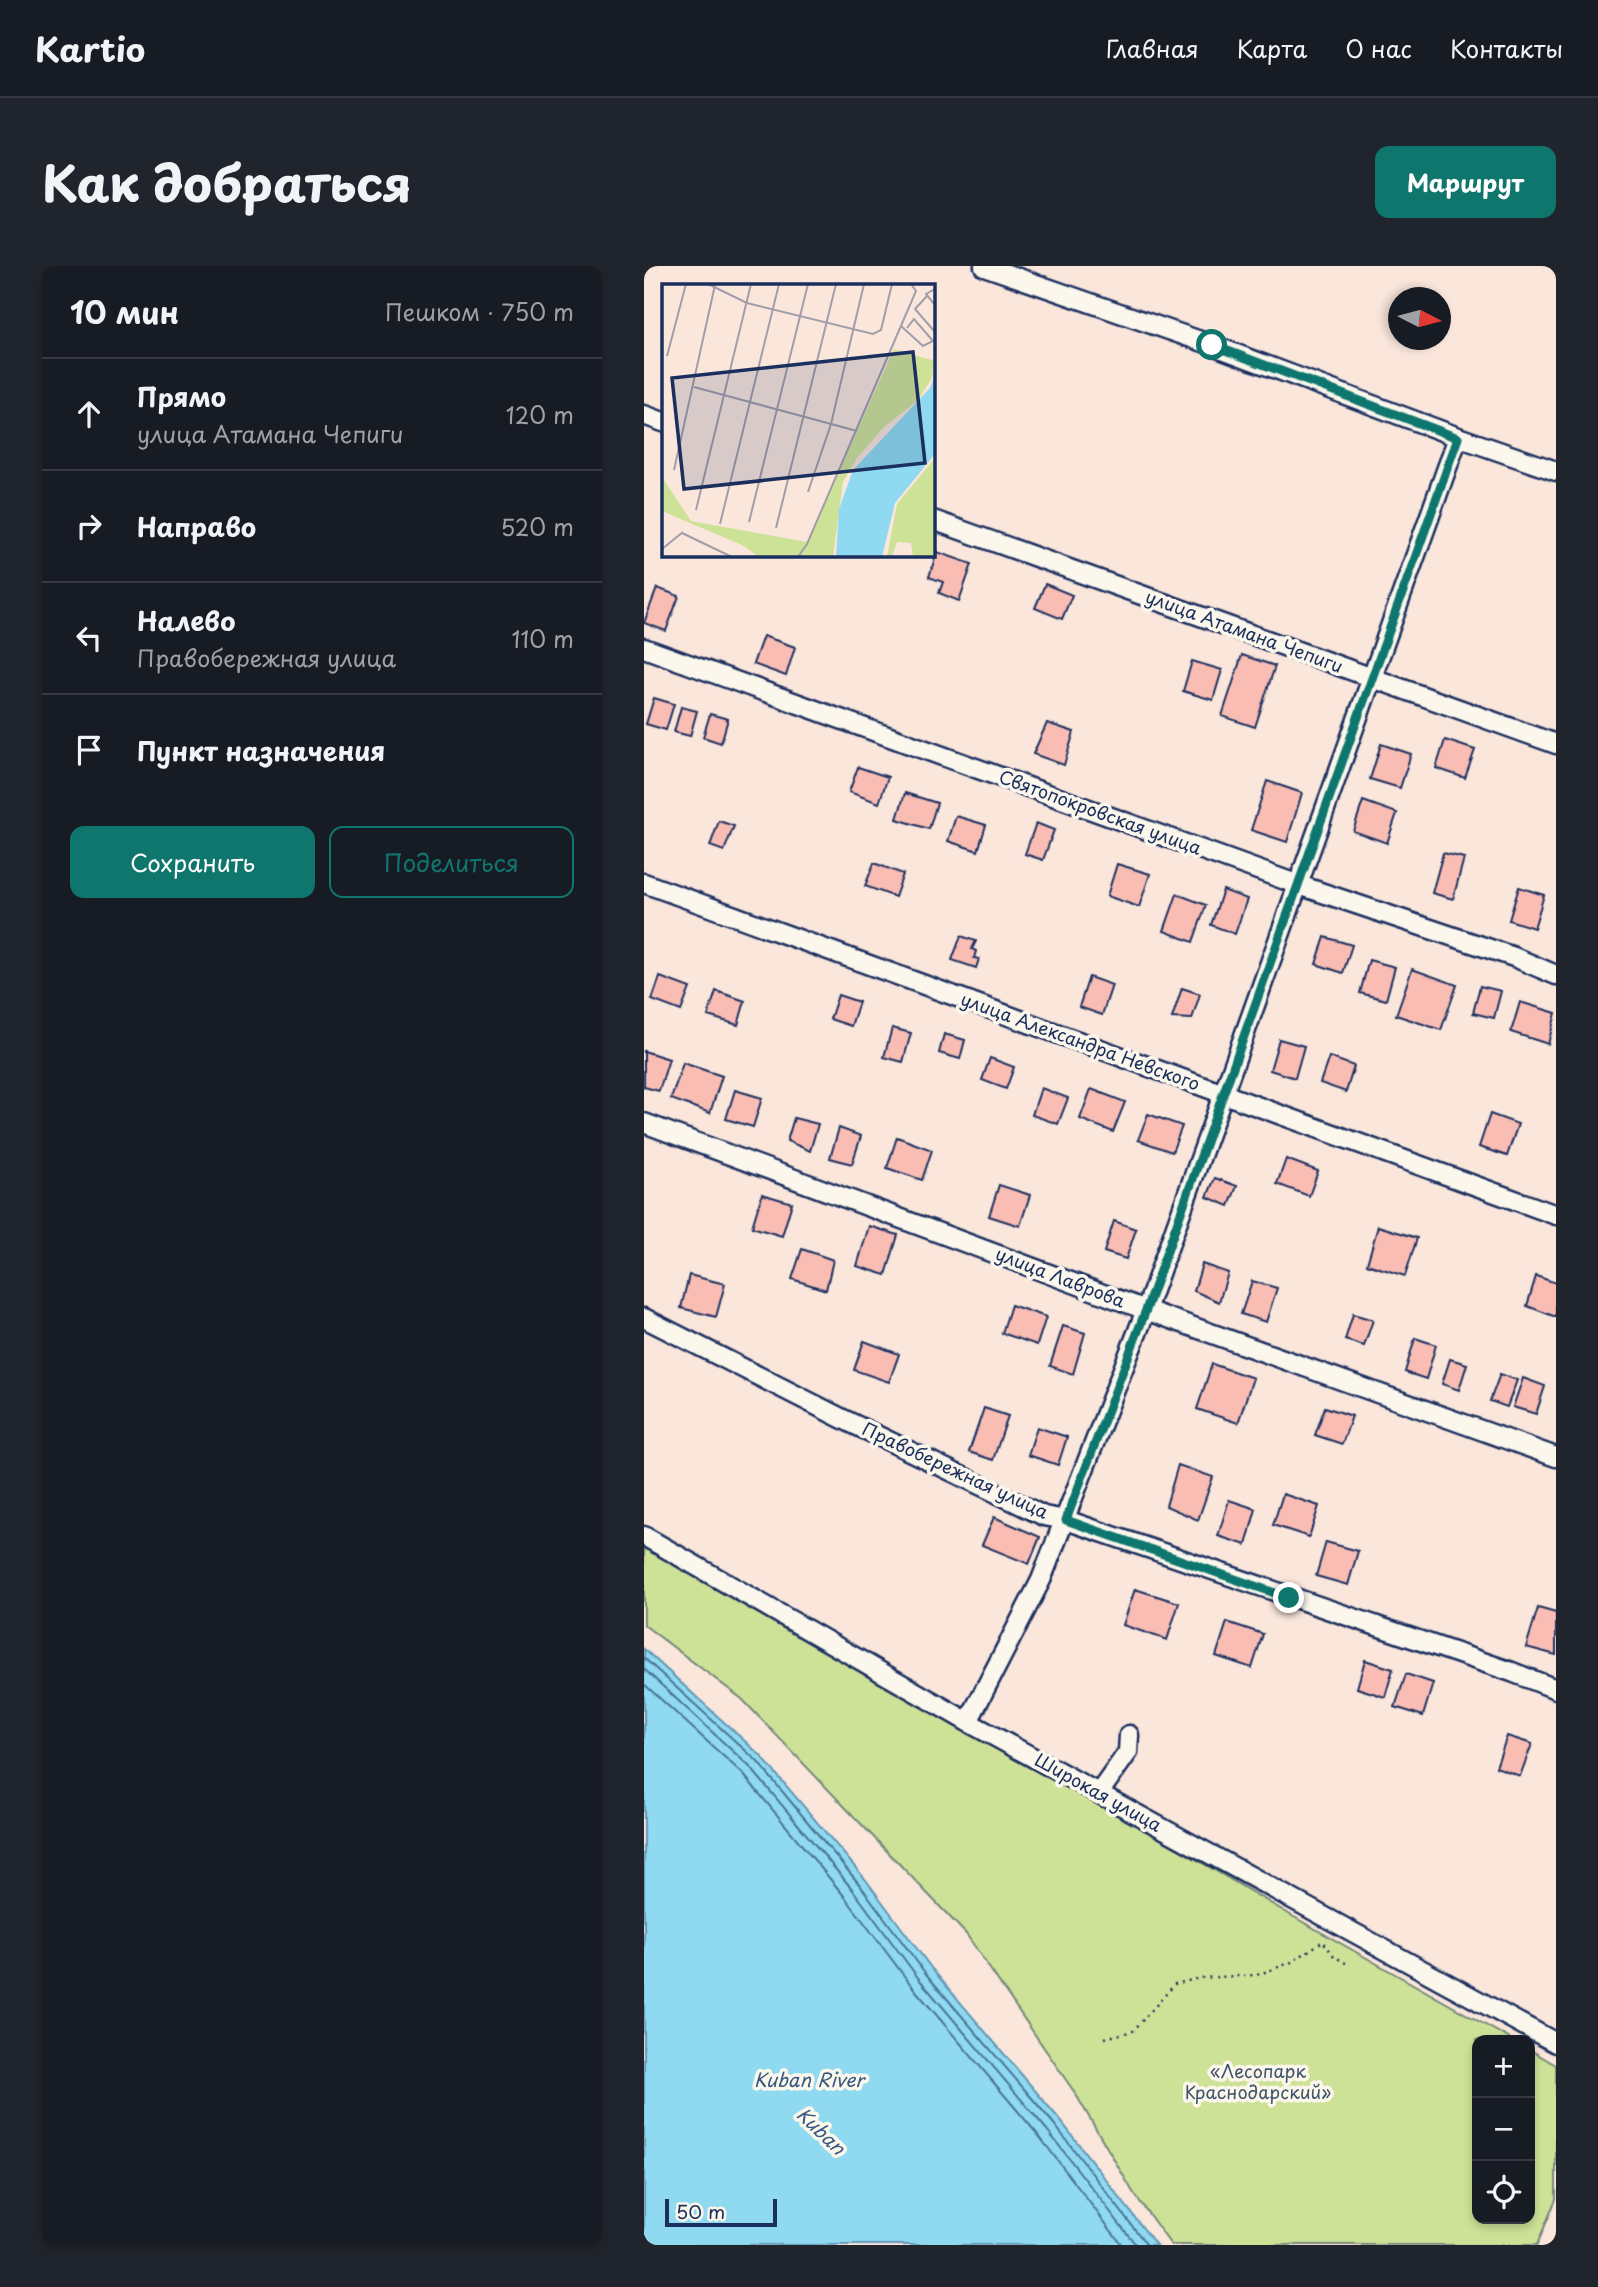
<!DOCTYPE html>
<html lang="ru">
<meta charset="utf-8">
<style>
body{margin:0;font-family:"Playpen Sans",sans-serif;background:#20242c;color:#f1f3f6}
.controls{position:absolute;right:21px;bottom:21px;display:grid;overflow:hidden;border-radius:14px;box-shadow:0 4px 10px #0003}
.controls button{width:63px;height:63px;display:grid;place-items:center;padding:0;border:0;border-bottom:2px solid #363941;background:#171b24;color:#f1f3f6;font:35px sans-serif}
.compass{position:absolute;left:744px;top:21px;width:63px;height:63px;border-radius:50%;background:#171b24;box-shadow:0 4px 10px #0003;rotate:96deg}
.scale{position:absolute;left:21px;bottom:18px;width:112px;box-sizing:border-box;padding-left:7px;border:4px solid #1b2f5e;border-top:0;font-size:19px;line-height:24px;white-space:nowrap;color:#1b2f5e;-webkit-text-stroke:5px #fbf7ec;paint-order:stroke}
.stop{position:absolute;width:21px;height:21px;margin:-16px;border:5px solid #0f766e;border-radius:50%;background:#fff}
.stop.end{background:#0f766e;border-color:#fff;box-shadow:0 2px 7px #0008}
.list{margin:0;padding:0;list-style:none}
h2{display:flex;justify-content:space-between;align-items:center;height:91px;margin:0;padding:0 28px;font-size:30px}
h2 small{font-size:23px;font-weight:400;color:#9ea1a6}
.list li{display:grid;grid-template-columns:46px 1fr auto;gap:21px;align-items:center;box-sizing:border-box;height:112px;padding:0 28px;border-top:2px solid #363941}
.list b{display:block;font-size:26px;white-space:nowrap}
.list p{margin:0;font-size:23px;white-space:nowrap;color:#9ea1a6}
.list em{font-size:23px;font-style:normal;color:#9ea1a6}
.actions{display:flex;gap:14px;padding:21px 28px}
.actions a{flex:1;padding:16px 0;border:2px solid #0f766e;border-radius:14px;text-align:center;font-size:24px;color:#0f766e}
.actions .main{background:#0f766e;color:#fff}
.icon{flex:none;width:38px;height:38px;fill:none;stroke:currentColor;stroke-width:2;stroke-linecap:round;stroke-linejoin:round}
.map{position:relative;flex:none;width:912px;height:1979px;overflow:hidden;border-radius:14px}
header{display:flex;align-items:center;gap:42px;box-sizing:border-box;height:98px;padding:0 35px;background:#171b24;border-bottom:2px solid #363941}
header strong{font-size:33px}
nav{display:flex;gap:38px;margin-inline-start:auto;font-size:24px}
.intro{display:flex;align-items:center;justify-content:space-between;box-sizing:border-box;height:168px;padding:0 42px}
h1{margin:0;font-size:49px}
.button{padding:18px 32px;border-radius:14px;background:#0f766e;color:#fff;font-size:24px;font-weight:700}
main{display:flex;gap:42px;padding:0 42px}
aside{flex:1;background:#171b24;border-radius:14px;box-shadow:0 4px 10px #0003}
.map>svg:first-child{display:block}
.green{fill:#cee297;stroke:#74887a;stroke-width:2}
.water{fill:#8fdaf0;stroke:#6196b6;stroke-width:2}
.lines{fill:none;stroke-linecap:round;stroke-linejoin:round}
.shore{stroke:#497398;stroke-width:2}
.building{fill:#f9bdb4;stroke:#1b2f5e;stroke-width:2}
.minor-casing{stroke:#1b2f5e;stroke-width:23}
.path{stroke:#1b2f5e;stroke-width:2.5;stroke-dasharray:2 5;stroke-linecap:butt}
.minor{stroke:#fbf7ec;stroke-width:18}
.route{stroke:#0f766e;stroke-width:9}
.labels{text-anchor:middle;stroke-width:7;stroke-linejoin:round;paint-order:stroke}
.street-label{font-size:18px;fill:#1b2f5e;stroke:#fbf7ec}
.park-label{font-size:18px;fill:#3f5369;stroke:#fbf7ec}
.water-label{font-size:19px;font-style:italic;fill:#385a82;stroke:#fbf7ec}
.inset-road{fill:none;stroke:#a19da9;stroke-width:2}
.view{fill:#1b2f5e;fill-opacity:0.15;stroke:#1b2f5e;stroke-width:3.5}
.inset-edge{fill:none;stroke:#1b2f5e;stroke-width:3.5}
</style>
<header>
<strong>Kartio</strong>
<nav><a>Главная</a><a>Карта</a><a>О нас</a><a>Контакты</a></nav>
</header>
<div class="intro"><h1>Как добраться</h1><a class="button">Маршрут</a></div>
<main>
<aside>
<h2>10 мин<small>Пешком · 750 m</small></h2>
<ul class="list">
<li><svg class="icon" aria-label="ahead" viewBox="0 0 24 24"><path d="M12 20V5M6 11l6-6 6 6"/></svg><div><b>Прямо</b><p>улица Атамана Чепиги</p></div><em>120 m</em></li>
<li><svg class="icon" aria-label="right" viewBox="0 0 24 24"><path d="M7 20v-9h11M14 6l5 5-5 5"/></svg><div><b>Направо</b></div><em>520 m</em></li>
<li><svg class="icon" aria-label="left" viewBox="0 0 24 24"><path d="M17 20v-9H6M10 6l-5 5 5 5"/></svg><div><b>Налево</b><p>Правобережная улица</p></div><em>110 m</em></li>
<li><svg class="icon" aria-label="arrive" viewBox="0 0 24 24"><path d="M6 21V4h12l-3 4 3 4H6"/></svg><div><b>Пункт назначения</b></div></li>
</ul>
<div class="actions"><a class="main">Сохранить</a><a>Поделиться</a></div>
</aside>
<div class="map">
<svg width="912" height="1979" viewBox="0 0 912 1979">
<rect width="100%" height="100%" fill="#fae6db"/>
<filter id="ink" filterUnits="userSpaceOnUse"><feTurbulence type="fractalNoise" baseFrequency=".0143" numOctaves="2"/><feDisplacementMap in="SourceGraphic" scale="14" xChannelSelector="R" yChannelSelector="G"/><feConvolveMatrix kernelMatrix="1 2 1 2 8 2 1 2 1" color-interpolation-filters="sRGB"/></filter>
<g filter="url(#ink)">
<!-- green -->
<polygon class="green" points="0,1267 650,1651 868,1774 833,1774 833,1953 886,1953 886,1784 912,1799 912,1933 893,1979 527,1979 489,1926 431,1827 322,1668 98,1433 0,1359"/>
<!-- water -->
<polygon class="water" points="0,1383 117,1490 222,1614 288,1703 416,1854 512,1979 0,1979"/>
<g class="lines">
<!-- shore -->
<g class="shore">
<polyline points="0,1392 113,1495 216,1619 282,1708 410,1858 503,1979"/>
<polyline points="0,1403 106,1501 209,1624 275,1713 403,1864 492,1979"/>
<polyline points="0,1418 99,1508 201,1631 267,1719 395,1870 478,1979"/>
</g>
</g>
<!-- building -->
<g class="building">
<polygon points="293,286 328,298 315,335 295,327 299,316 285,311"/>
<polygon points="401,318 428,329 418,353 391,342"/>
<polygon points="13,322 35,330 22,365 0,357"/>
<polygon points="119,370 151,381 142,410 109,398"/>
<polygon points="598,389 631,400 611,461 578,450"/>
<polygon points="548,395 578,404 569,434 539,425"/>
<polygon points="10,432 30,438 22,464 2,458"/>
<polygon points="37,441 53,445 46,470 30,466"/>
<polygon points="66,448 84,453 77,477 59,471"/>
<polygon points="403,457 430,466 420,499 389,488"/>
<polygon points="801,474 831,484 821,512 792,502"/>
<polygon points="737,478 767,488 756,522 726,513"/>
<polygon points="214,501 244,511 235,537 205,526"/>
<polygon points="623,515 658,527 643,576 607,564"/>
<polygon points="261,527 293,537 285,563 253,553"/>
<polygon points="719,535 753,547 743,577 709,565"/>
<polygon points="312,550 342,559 334,585 304,575"/>
<polygon points="75,555 90,560 80,585 66,580"/>
<polygon points="392,557 410,564 399,594 381,588"/>
<polygon points="799,587 820,592 809,633 788,627"/>
<polygon points="230,597 259,608 251,631 221,620"/>
<polygon points="473,598 506,608 495,641 463,630"/>
<polygon points="875,621 900,629 890,662 865,654"/>
<polygon points="579,624 603,633 591,668 567,659"/>
<polygon points="533,628 562,639 549,676 520,665"/>
<polygon points="317,670 332,675 328,683 332,685 330,692 335,693 332,702 308,694"/>
<polygon points="681,671 708,679 699,707 672,698"/>
<polygon points="725,694 751,701 742,734 716,727"/>
<polygon points="768,703 813,719 797,764 752,749"/>
<polygon points="16,711 46,722 37,745 8,734"/>
<polygon points="445,711 468,719 458,749 435,741"/>
<polygon points="836,720 857,725 850,752 829,747"/>
<polygon points="538,722 556,728 548,753 528,752"/>
<polygon points="72,725 101,735 94,759 64,750"/>
<polygon points="194,729 215,736 207,760 186,753"/>
<polygon points="876,736 912,747 904,778 867,766"/>
<polygon points="248,762 267,767 259,796 240,791"/>
<polygon points="300,768 321,774 316,793 295,787"/>
<polygon points="635,773 660,780 651,812 626,804"/>
<polygon points="0,785 25,793 15,825 0,821"/>
<polygon points="685,791 710,800 702,826 676,817"/>
<polygon points="346,792 370,801 362,823 338,814"/>
<polygon points="39,797 78,810 66,847 27,833"/>
<polygon points="397,822 424,832 414,858 388,849"/>
<polygon points="447,823 481,836 469,866 436,853"/>
<polygon points="91,824 118,832 109,861 82,853"/>
<polygon points="504,848 538,860 528,886 494,874"/>
<polygon points="846,848 874,858 863,890 835,881"/>
<polygon points="150,852 174,858 166,885 143,875"/>
<polygon points="195,862 217,870 208,898 186,892"/>
<polygon points="253,871 288,884 278,914 243,902"/>
<polygon points="642,893 674,905 665,930 633,918"/>
<polygon points="571,912 593,920 585,940 563,931"/>
<polygon points="355,919 386,929 376,960 345,950"/>
<polygon points="118,928 148,937 138,970 108,961"/>
<polygon points="470,955 492,963 482,993 460,986"/>
<polygon points="225,960 254,969 242,1009 213,1000"/>
<polygon points="734,960 773,972 761,1010 723,998"/>
<polygon points="158,983 189,994 182,1024 148,1013"/>
<polygon points="558,998 584,1007 575,1036 550,1025"/>
<polygon points="45,1009 81,1018 72,1051 37,1042"/>
<polygon points="892,1010 912,1017 912,1051 883,1040"/>
<polygon points="608,1015 633,1022 622,1056 597,1048"/>
<polygon points="367,1039 402,1051 393,1079 358,1067"/>
<polygon points="709,1048 729,1054 720,1080 701,1074"/>
<polygon points="419,1060 441,1067 429,1108 406,1100"/>
<polygon points="771,1072 792,1079 782,1113 761,1106"/>
<polygon points="220,1075 255,1088 245,1116 210,1104"/>
<polygon points="806,1093 823,1098 815,1124 798,1118"/>
<polygon points="568,1098 609,1112 594,1157 553,1143"/>
<polygon points="856,1108 873,1114 863,1141 846,1135"/>
<polygon points="879,1112 901,1120 892,1148 869,1141"/>
<polygon points="681,1141 708,1150 698,1178 671,1169"/>
<polygon points="340,1142 364,1150 349,1194 325,1186"/>
<polygon points="393,1161 423,1171 414,1199 384,1189"/>
<polygon points="534,1199 569,1211 554,1254 522,1240"/>
<polygon points="639,1228 675,1240 665,1271 629,1259"/>
<polygon points="585,1234 612,1243 602,1279 574,1270"/>
<polygon points="350,1251 396,1271 385,1298 338,1279"/>
<polygon points="682,1276 714,1285 704,1319 672,1310"/>
<polygon points="491,1323 535,1337 523,1374 479,1359"/>
<polygon points="894,1342 912,1347 912,1389 882,1381"/>
<polygon points="583,1356 619,1368 608,1402 572,1390"/>
<polygon points="721,1394 749,1403 741,1431 713,1422"/>
<polygon points="762,1408 789,1417 779,1450 751,1441"/>
<polygon points="863,1470 888,1478 876,1510 852,1501"/>
</g>
<g class="lines">
<!-- minor casing -->
<g class="minor-casing">
<g id="minor">
<polyline points="340,0 568,79 814,171 912,205"/>
<polyline points="0,149 19,156"/>
<polyline points="289,254 912,478"/>
<polyline points="0,382 655,619 870,691 912,709"/>
<polyline points="0,617 912,949"/>
<polyline points="0,857 502,1044 912,1191"/>
<polyline points="0,1052 197,1152 400,1250 422,1254 868,1406 912,1423"/>
<polyline points="0,1270 324,1456 912,1777"/>
<polyline points="324,1456 397,1314 502,1044 814,171"/>
<polyline points="455,1527 484,1486 485,1469"/>
</g>
</g>
<!-- path -->
<polyline class="path" points="461,1772 489,1765 531,1718 556,1712 613,1709 648,1696 679,1675 690,1690 703,1698"/>
<!-- minor -->
<use href="#minor" class="minor"/>
</g>
</g>
<g class="lines" filter="url(#ink)">
<!-- route -->
<polyline class="route" points="568,79 814,172 502,1044 422,1254 645,1332"/>
</g>
<g class="labels">
<!-- street labels -->
<g class="street-label">
<text transform="translate(600 366) rotate(20)" y="6">улица Атамана Чепиги</text>
<text transform="translate(456 547) rotate(20)" y="6">Святопокровская улица</text>
<text transform="translate(436 776) rotate(20)" y="6">улица Александра Невского</text>
<text transform="translate(416 1012) rotate(21)" y="6">улица Лаврова</text>
<text transform="translate(311 1205) rotate(25)" y="6">Правобережная улица</text>
<text transform="translate(454 1527) rotate(29)" y="6">Широкая улица</text>
</g>
<!-- park labels -->
<g class="park-label">
<text x="614" y="1812">«Лесопарк<tspan x="614" dy="21">Краснодарский»</tspan></text>
</g>
<!-- water labels -->
<g class="water-label">
<text x="165" y="1821">Kuban River</text>
<text transform="translate(177 1865) rotate(44)" y="7">Kuban</text>
</g>
</g>
<!-- overview -->
<g transform="translate(18 18)">
<rect width="273" height="273" fill="#fae6db"/>
<path d="M232,65L273,77L270,94L256,116L221,144L195,174L181,198L171,273H97L82,262L0,227V193L29,237L145,258ZM273,174V273H251L249,259L235,258L230,273H225L235,220Z" fill="#cee297"/>
<path d="M273,90V170L233,219L220,273H174L177,225L191,186L268,104Z" fill="#8fdaf0"/>
<path class="inset-road" d="M46,0L85,19L211,50L219,46L230,0M273,5L264,10L273,21M265,12L253,25L273,48M239,42L261,62L271,57L252,35L245,44M5,72L24,0M32,103L195,147M12,186L53,1M146,208L169,140L202,0M34,226L89,0M87,238L146,0M58,240L117,0M114,244L174,0M20,249L70,273M0,265L21,248M136,273L145,260L254,7L249,0"/>
<path class="view" d="M251,68L263,179L22,205L10,94Z"/>
<rect width="273" height="273" class="inset-edge"/>
</g>
</svg>
<div class="controls">
<button>+</button>
<button>−</button>
<button><svg class="icon" aria-label="locate" viewBox="0 0 24 24"><circle cx="12" cy="12" r="6"/><path d="M12 2v4M12 18v4M2 12h4M18 12h4"/></svg></button>
</div>
<svg class="compass" viewBox="-18 -18 36 36"><path d="M0-13l5 13h-10z" fill="#e53935"/><path d="M0 13l5-13h-10z" fill="#9ea1a6"/></svg>
<div class="scale">50 m</div>
<div class="stop" style="left:568px;top:79px"></div>
<div class="stop end" style="left:645px;top:1332px"></div>
</div>
</main>
